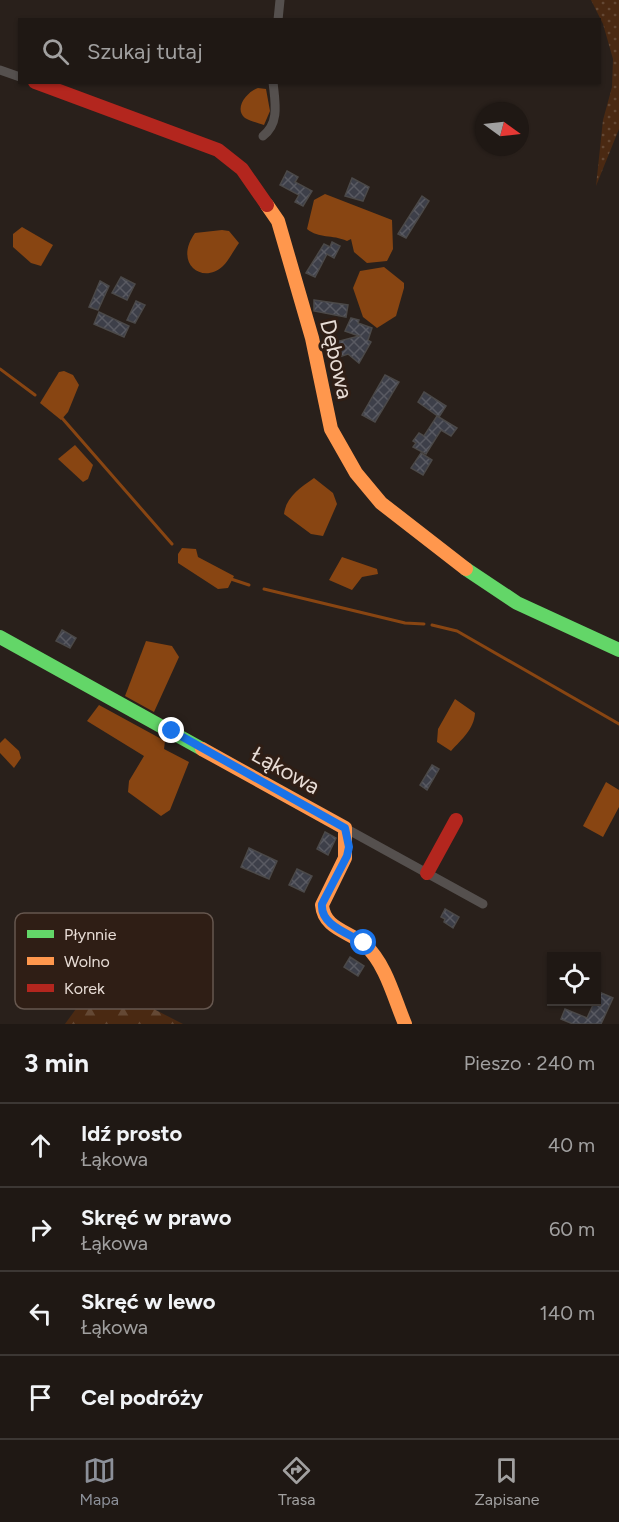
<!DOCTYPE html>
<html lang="pl">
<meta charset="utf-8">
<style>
body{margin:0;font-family:Figtree,sans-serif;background:#27211d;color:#f1f3f6}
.controls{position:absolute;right:18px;bottom:18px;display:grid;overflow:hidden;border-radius:0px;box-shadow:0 2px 4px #0004}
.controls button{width:54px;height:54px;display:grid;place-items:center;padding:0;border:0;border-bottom:2px solid #3c3734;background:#1f1814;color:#f1f3f6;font:30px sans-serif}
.compass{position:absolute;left:475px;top:102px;width:54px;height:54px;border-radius:50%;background:#1f1814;box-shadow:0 2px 4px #0004;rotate:105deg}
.stop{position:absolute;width:18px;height:18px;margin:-14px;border:4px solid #1a73e8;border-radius:50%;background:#fff}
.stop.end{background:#1a73e8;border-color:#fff;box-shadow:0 2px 6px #0008}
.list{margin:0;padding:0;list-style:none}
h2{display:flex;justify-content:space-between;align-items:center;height:78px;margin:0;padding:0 24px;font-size:26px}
h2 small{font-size:20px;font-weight:400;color:#a1a0a0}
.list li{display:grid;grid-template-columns:39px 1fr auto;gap:18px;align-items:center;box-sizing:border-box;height:84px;padding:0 24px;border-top:2px solid #3c3734}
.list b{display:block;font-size:22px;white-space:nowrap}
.list p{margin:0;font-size:20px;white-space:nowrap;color:#a1a0a0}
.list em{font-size:20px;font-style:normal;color:#a1a0a0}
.icon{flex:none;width:33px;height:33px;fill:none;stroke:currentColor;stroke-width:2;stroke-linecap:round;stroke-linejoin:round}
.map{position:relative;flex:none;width:619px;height:1024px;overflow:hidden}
.search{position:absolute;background:#1f1814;box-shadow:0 2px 4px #0004;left:18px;right:18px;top:18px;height:66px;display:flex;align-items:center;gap:15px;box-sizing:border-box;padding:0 21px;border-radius:0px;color:#a1a0a0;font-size:22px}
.sheet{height:414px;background:#1f1814}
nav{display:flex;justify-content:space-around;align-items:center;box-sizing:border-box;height:84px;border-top:2px solid #3c3734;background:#1f1814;font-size:16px;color:#a1a0a0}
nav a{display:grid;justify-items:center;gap:3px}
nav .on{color:#8c9099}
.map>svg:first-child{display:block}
.grass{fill:url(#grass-dots)}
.forest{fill:url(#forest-firs)}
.water{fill:#884512}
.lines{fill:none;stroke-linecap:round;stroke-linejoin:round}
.stream{stroke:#884512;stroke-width:3}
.building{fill:url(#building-cross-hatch);stroke:#4b4949;stroke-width:1.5}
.street{stroke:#55504e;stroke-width:9}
.fast{stroke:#63d668;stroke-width:14}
.slow{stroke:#ff974d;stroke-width:14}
.jam{stroke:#b3261e;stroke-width:14}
.route{stroke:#1a73e8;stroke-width:8}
.labels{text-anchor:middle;stroke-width:6;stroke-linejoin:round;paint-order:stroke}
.street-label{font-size:22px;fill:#e8ddd6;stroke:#2f1e15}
.key{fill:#2f1e15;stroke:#66574f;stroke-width:1.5}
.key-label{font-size:16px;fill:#e8ddd6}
</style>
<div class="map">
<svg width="619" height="1024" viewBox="0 0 619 1024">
<defs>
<pattern id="grass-dots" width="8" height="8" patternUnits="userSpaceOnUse" patternTransform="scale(1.5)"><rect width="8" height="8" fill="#4a2912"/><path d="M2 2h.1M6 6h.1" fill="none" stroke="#644834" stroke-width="1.8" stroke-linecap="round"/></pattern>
<pattern id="forest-firs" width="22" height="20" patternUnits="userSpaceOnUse" patternTransform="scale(1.5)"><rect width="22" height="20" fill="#4a2912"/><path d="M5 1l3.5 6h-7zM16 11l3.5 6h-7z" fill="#644834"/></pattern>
<pattern id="building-cross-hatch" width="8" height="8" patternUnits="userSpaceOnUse" patternTransform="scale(1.5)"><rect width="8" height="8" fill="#3d3f49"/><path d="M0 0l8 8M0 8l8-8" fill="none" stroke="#595a62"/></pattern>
</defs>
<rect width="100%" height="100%" fill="#29201b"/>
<!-- grass -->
<polygon class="grass" points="591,0 619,0 619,129 596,186 603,120 612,87 613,59 603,24"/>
<!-- forest -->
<polygon class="forest" points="97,980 183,1024 65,1024"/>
<!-- water -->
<g class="water">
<path d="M258,88L266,89L270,111L264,125C258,123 250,121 245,118C233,108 248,91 258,88Z"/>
<path d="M325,194L392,220L393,249L387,261L367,263L354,252L351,239L347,241C332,234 319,239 307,229L314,200Z"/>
<polygon points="22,227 53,245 41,266 31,263 13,247 13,234"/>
<path d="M222,230L229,231L239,243C234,250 229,260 223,266C203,285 173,264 195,233Z"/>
<polygon points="384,267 404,283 404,288 396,316 377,328 363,317 353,288 360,271"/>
<polygon points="64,371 73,375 79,385 68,412 61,420 40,403 59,372"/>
<polygon points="75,445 93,465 88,479 83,482 58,459"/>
<path d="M314,478L333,493L337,504L323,536L311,534L284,514C286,497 300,488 314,478Z"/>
<polygon points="182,548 196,549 198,557 234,576 228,588 218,589 178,563 178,554"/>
<polygon points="342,557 377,569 378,574 362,577 352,590 329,580"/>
<polygon points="146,641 172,646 179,657 154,712 125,696"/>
<path d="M455,699L475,713C474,729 462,739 451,751L437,742L438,729Z"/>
<polygon points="99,705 165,741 164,749 189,762 170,810 161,816 128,792 129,781 144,756 87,721"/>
<polygon points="5,738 19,751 21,758 14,768 0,753 0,743"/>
<polygon points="606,782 619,790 619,807 603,837 583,826"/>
</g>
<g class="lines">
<!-- stream -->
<g class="stream">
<polyline points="0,369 35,395"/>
<polyline points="62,418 172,544"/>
<polyline points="231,579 249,585"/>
<polyline points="264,589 405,623 424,624"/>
<polyline points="432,625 457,631 619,724"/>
</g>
</g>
<!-- building -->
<g class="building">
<polygon points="287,171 298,177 295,182 312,191 303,206 295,202 299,195 280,185"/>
<polygon points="352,178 369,187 363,201 345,196"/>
<polygon points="422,196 429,201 406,238 398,234"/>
<polygon points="332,242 340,246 334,258 327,254 315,277 306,273 324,244 330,247"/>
<polygon points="121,277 135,284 127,300 112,293"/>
<polygon points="100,281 109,286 98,310 89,307"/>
<polygon points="314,300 348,305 346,317 314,311"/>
<polygon points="136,301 145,305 135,323 127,320"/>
<polygon points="99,312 129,326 124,337 94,324"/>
<polygon points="351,318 359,320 358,323 372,328 368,340 371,342 359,363 348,354 336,358 332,343 359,336 345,331"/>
<polygon points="385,375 399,382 375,422 362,415"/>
<polygon points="424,392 446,406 439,417 418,402"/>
<polygon points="437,416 457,428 451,436 441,430 426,454 413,447 416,443 413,441 419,433 424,436"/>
<polygon points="421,453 432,460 423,475 411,468"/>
<polygon points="62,630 76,638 70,648 56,641"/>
<polygon points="432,765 439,769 427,790 420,785"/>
<polygon points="325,832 336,838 328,855 317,849"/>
<polygon points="249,848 277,861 269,879 241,867"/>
<polygon points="297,869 312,876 304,892 289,885"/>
<polygon points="445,909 459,917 453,928 444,922 445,919 441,917"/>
<polygon points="350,957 364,966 358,976 344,967"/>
<polygon points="599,992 613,998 601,1024 573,1024 561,1019 565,1009 587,1018"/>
</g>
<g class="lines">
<!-- street -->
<g class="street">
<polyline points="278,20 280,0"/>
<polyline points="0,70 20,77"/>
<path d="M263,136C280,123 275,102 273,82"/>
<polyline points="345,828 483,904"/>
</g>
<!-- fast -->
<g class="fast">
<polyline points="466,569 517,603 619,650"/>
<polyline points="0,637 202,749"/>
</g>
<!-- slow -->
<g class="slow">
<polyline points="267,205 278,221 312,338 331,429 356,473 381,503 466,569"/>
<path d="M202,749L345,828V858L322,905C324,929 349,931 365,945C386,964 394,998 405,1024"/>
</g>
<!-- jam -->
<g class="jam">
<polyline points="35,82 218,150 242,169 267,205"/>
<polyline points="427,873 456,820"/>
</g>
</g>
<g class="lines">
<!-- route -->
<path class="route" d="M172,731L345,828L349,847L347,856L322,904C320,925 348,933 364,943"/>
</g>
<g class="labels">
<!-- street labels -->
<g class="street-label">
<text transform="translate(337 359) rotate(77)" y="8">Dębowa</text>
<text transform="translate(286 770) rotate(29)" y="8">Łąkowa</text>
</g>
</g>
<!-- legend -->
<rect x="15" y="913" width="198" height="96" rx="9" class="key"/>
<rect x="27" y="930" width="27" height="8" fill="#63d668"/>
<rect x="27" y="957" width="27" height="8" fill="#ff974d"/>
<rect x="27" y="984" width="27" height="8" fill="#b3261e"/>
<g class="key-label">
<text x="64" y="940">Płynnie</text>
<text x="64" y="967">Wolno</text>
<text x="64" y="994">Korek</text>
</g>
</svg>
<div class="controls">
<button><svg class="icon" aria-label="locate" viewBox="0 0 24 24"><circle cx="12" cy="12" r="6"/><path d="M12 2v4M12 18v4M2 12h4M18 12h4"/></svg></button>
</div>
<svg class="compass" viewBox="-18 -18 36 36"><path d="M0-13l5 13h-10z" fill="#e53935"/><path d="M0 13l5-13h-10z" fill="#a1a0a0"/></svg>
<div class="stop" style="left:364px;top:943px"></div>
<div class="stop end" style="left:172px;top:731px"></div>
<div class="search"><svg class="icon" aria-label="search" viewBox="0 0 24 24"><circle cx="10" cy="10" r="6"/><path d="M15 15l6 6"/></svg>Szukaj tutaj</div>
</div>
<section class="sheet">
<h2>3 min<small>Pieszo · 240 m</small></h2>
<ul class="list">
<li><svg class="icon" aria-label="ahead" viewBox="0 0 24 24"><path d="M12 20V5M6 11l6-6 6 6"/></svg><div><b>Idź prosto</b><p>Łąkowa</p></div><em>40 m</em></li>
<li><svg class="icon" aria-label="right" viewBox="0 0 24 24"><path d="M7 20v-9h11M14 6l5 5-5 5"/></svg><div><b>Skręć w prawo</b><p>Łąkowa</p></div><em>60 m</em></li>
<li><svg class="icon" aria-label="left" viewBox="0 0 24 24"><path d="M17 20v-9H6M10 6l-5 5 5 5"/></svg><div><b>Skręć w lewo</b><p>Łąkowa</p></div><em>140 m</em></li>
<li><svg class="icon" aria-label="arrive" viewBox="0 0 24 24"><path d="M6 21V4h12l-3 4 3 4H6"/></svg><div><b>Cel podróży</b></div></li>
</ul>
</section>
<nav>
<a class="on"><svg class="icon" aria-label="map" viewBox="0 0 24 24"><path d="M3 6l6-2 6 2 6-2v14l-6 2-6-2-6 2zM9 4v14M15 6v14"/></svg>Mapa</a>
<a><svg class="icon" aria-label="directions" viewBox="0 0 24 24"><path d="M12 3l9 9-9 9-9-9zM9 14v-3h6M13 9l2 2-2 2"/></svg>Trasa</a>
<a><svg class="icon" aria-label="saved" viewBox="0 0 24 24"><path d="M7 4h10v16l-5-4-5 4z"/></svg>Zapisane</a>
</nav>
